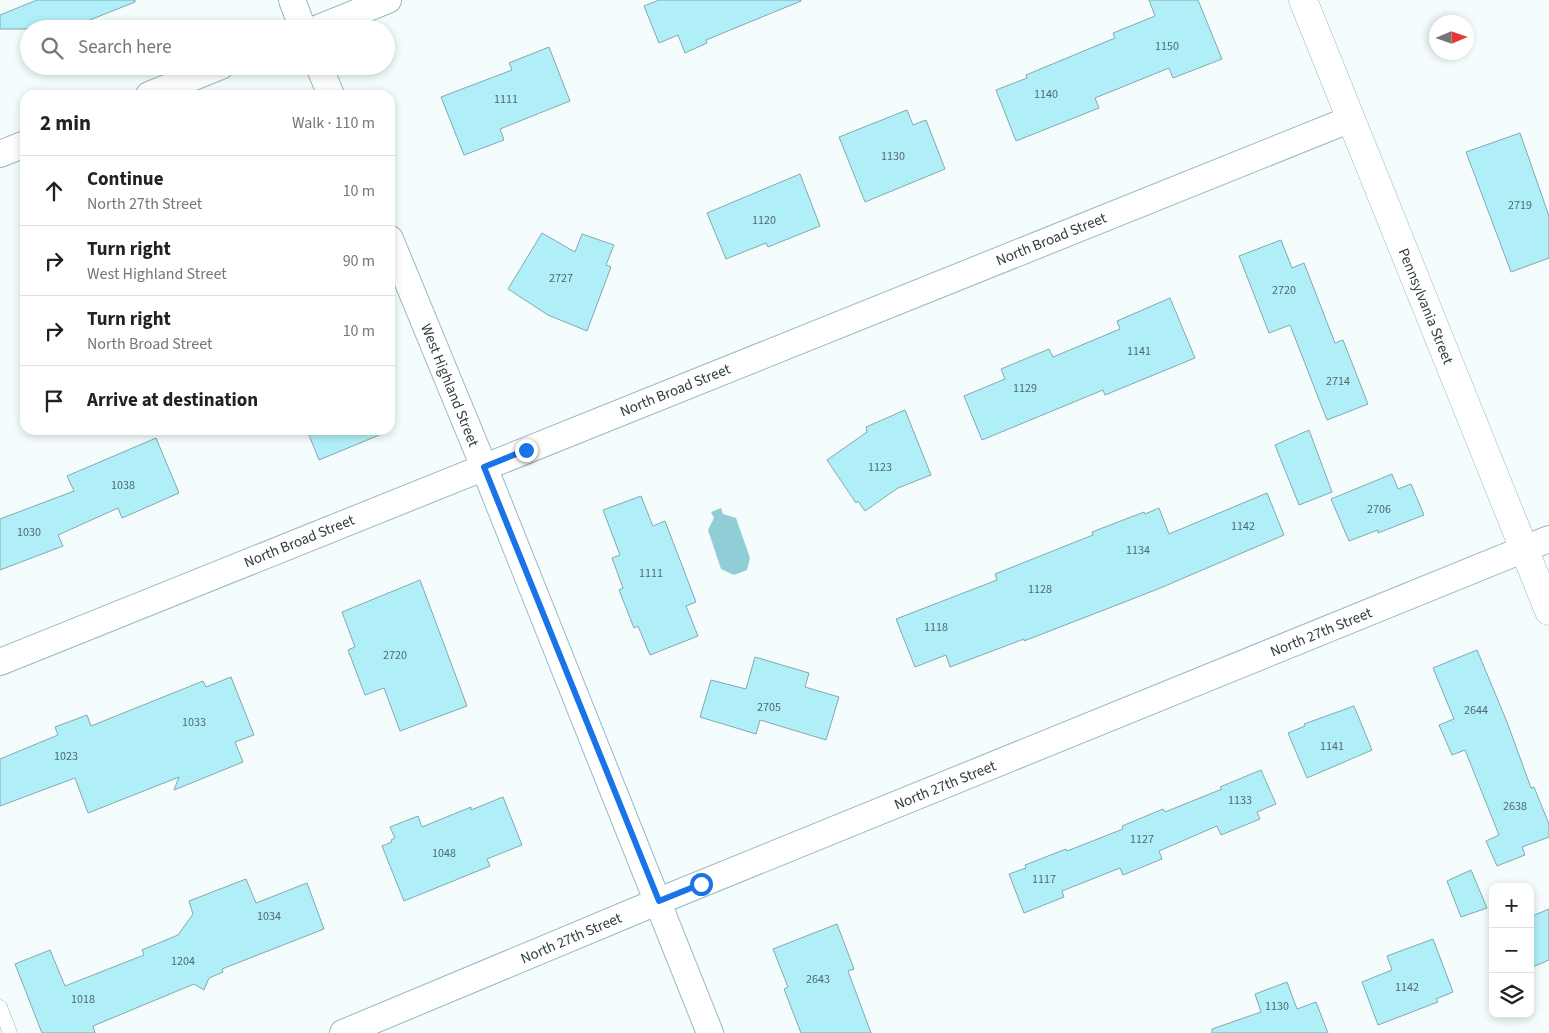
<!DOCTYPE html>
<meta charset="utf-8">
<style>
body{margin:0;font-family:"Source Sans 3",sans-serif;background:#f6f6f6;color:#222}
.controls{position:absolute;right:15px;bottom:15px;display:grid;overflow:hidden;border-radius:10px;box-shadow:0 2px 8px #0003}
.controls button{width:45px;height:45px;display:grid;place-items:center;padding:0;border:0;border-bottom:1px solid #e0e0e0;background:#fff;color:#222;font:25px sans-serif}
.compass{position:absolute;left:1429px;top:15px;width:45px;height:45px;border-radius:50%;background:#fff;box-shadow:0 2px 8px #0003;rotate:88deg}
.stop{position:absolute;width:15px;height:15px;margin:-11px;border:4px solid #1a73e8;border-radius:50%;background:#fff}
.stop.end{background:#1a73e8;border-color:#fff;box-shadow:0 1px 5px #0008}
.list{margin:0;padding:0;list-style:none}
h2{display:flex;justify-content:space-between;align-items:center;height:65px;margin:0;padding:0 20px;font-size:21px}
h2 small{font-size:16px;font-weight:400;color:#767676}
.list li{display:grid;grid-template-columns:32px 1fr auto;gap:15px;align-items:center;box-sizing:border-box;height:70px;padding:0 20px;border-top:1px solid #e0e0e0}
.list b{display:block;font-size:19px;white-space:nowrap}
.list p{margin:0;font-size:16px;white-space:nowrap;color:#767676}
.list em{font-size:16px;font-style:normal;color:#767676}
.icon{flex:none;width:28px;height:28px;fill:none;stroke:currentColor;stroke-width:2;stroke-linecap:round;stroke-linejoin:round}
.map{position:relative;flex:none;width:1549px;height:1033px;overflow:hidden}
.search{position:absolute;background:#fff;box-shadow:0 2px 8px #0003;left:20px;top:20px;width:375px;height:55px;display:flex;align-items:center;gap:12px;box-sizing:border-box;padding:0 18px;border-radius:28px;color:#767676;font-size:19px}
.panel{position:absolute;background:#fff;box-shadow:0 2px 8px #0003;left:20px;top:90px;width:375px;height:345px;border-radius:15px}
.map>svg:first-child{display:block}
.water{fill:#90cdd6}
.building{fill:#b1eff8;stroke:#83a9af}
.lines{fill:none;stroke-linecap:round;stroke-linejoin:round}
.service-casing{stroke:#95bbc1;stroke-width:15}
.minor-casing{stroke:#95bbc1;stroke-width:28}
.tertiary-casing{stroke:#95bbc1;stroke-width:29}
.service{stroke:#fff;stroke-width:14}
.minor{stroke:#fff;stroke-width:26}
.tertiary{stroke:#fff;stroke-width:28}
.route{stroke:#1a73e8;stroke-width:6}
.labels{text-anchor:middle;stroke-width:4.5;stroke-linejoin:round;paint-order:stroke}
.number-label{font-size:12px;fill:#4f6a6f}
.street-label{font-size:15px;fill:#2e3e41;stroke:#fff}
</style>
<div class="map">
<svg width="1549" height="1033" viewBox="0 0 1549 1033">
<rect width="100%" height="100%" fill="#f4fcfd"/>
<!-- water -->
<polygon class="water" points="721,508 723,514 736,518 750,558 747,570 734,575 721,569 708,530 714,518 711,512"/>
<!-- building -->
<g class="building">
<polygon points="37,0 135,0 135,2 67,29 0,29 0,15"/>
<polygon points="659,0 801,0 801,1 706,40 707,43 685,53 678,35 659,43 644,6"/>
<polygon points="1149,0 1198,0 1222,59 1173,78 1169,68 1095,98 1099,108 1016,141 996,90 1027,78 1026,75 1115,38 1113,33 1155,16"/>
<polygon points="549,47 570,101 500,129 504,140 464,155 441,97 512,70 509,63"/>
<polygon points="907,110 913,125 926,120 945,169 865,202 839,137"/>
<polygon points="1520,133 1549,216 1549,258 1511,272 1466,152"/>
<polygon points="800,174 820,226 768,247 766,243 726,259 707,213"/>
<polygon points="542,233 575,252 582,234 614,245 606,265 611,267 587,331 548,315 508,289"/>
<polygon points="1281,240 1292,268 1304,263 1335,343 1343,340 1368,404 1327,420 1290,325 1269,333 1239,256"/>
<polygon points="1170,298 1195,358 1105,395 1103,390 982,440 964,396 1005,379 1001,369 1049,349 1053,357 1120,329 1117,321"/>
<polygon points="905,410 931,475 898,488 865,511 858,501 856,503 827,460 867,432 866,427"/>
<polygon points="307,430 389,430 389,431 319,460"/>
<polygon points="1309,430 1332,492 1299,505 1275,445"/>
<polygon points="156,438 179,493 122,518 118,508 58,535 63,546 0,570 0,519 74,491 67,476"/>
<polygon points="1392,474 1398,489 1411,484 1424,515 1378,533 1378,530 1349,541 1331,499"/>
<polygon points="1267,493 1284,535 1158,589 1024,641 1024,639 950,667 946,655 915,667 896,619 997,580 995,574 1093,535 1092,532 1144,512 1145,514 1159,508 1169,534"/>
<polygon points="641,496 653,526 665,521 696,602 686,606 698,636 650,655 638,626 634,628 619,590 623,588 612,558 620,555 603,510"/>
<polygon points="420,580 467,706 400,731 384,688 365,695 348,650 355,647 342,612"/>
<polygon points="1477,650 1507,722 1531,788 1534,787 1549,824 1549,837 1522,847 1525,855 1497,866 1486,841 1499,835 1465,750 1452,755 1439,725 1454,719 1433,668"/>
<polygon points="755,657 809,673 805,687 839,697 826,740 760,720 756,734 700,717 711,680 746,689"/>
<polygon points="231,677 254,735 235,742 243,762 174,790 179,777 88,813 75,778 0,806 0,759 58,735 55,727 87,715 91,726 203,681 206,687"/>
<polygon points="1354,706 1372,750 1307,778 1288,733 1305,726 1304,724"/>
<polygon points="1261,770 1276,804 1257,812 1260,819 1221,835 1217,826 1159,851 1162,859 1123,875 1120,868 1062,891 1064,897 1024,913 1009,874 1026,868 1025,865 1066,849 1067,851 1123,829 1122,826 1163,809 1165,812 1222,789 1220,787"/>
<polygon points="503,797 522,845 487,859 490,866 404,901 382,846 392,842 391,840 395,838 390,827 418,816 422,827 471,807 471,810"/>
<polygon points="1471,870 1487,908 1461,917 1447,881"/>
<polygon points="246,879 256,903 307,883 324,929 222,969 223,972 209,978 204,990 194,984 93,1026 95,1033 42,1033 15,964 50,950 65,986 144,955 142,950 178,935 193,914 189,901"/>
<polygon points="1549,909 1549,960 1530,968 1530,917"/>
<polygon points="837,924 854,969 848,971 871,1033 801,1033 784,989 788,987 773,949"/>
<polygon points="1433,939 1453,992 1436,999 1438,1002 1378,1025 1362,982 1392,970 1387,956"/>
<polygon points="1287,982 1297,1009 1316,1002 1328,1033 1212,1033 1212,1029 1261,1012 1255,994"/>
</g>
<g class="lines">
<!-- service casing -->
<g class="service-casing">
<polyline id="service" points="0,1007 10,1033"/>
</g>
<!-- minor casing -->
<g class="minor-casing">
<g id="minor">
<polyline points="292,0 303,29"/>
<polyline points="316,29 388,0"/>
<polyline points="319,66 331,95"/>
<polyline points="149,95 221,66"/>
<polyline points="0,154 25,144"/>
<polyline points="390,239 484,467 710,1033"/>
<polyline points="0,662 1351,119"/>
<polyline points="343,1033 659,901 1549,539"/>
</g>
</g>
<!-- tertiary casing -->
<g class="tertiary-casing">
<polyline id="tertiary" points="1303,0 1549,611"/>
</g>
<!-- service -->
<use href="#service" class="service"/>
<!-- minor -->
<use href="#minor" class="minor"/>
<!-- tertiary -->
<use href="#tertiary" class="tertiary"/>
</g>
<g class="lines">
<!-- route -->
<polyline class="route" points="526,450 484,467 659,901 701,884"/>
</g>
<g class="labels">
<!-- number labels -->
<g class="number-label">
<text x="1167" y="50">1150</text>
<text x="1046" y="98">1140</text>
<text x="506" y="103">1111</text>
<text x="893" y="160">1130</text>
<text x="1520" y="209">2719</text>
<text x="764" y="224">1120</text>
<text x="561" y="282">2727</text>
<text x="1284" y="294">2720</text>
<text x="1139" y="355">1141</text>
<text x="1338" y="385">2714</text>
<text x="1025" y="392">1129</text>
<text x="880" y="471">1123</text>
<text x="123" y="489">1038</text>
<text x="1379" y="513">2706</text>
<text x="1243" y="530">1142</text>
<text x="29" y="536">1030</text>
<text x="1138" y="554">1134</text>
<text x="651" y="577">1111</text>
<text x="1040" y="593">1128</text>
<text x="936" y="631">1118</text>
<text x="395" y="659">2720</text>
<text x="769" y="711">2705</text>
<text x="1476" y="714">2644</text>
<text x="194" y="726">1033</text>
<text x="1332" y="750">1141</text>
<text x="66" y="760">1023</text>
<text x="1240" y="804">1133</text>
<text x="1515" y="810">2638</text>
<text x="1142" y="843">1127</text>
<text x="444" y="857">1048</text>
<text x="1044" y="883">1117</text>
<text x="269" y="920">1034</text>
<text x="183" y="965">1204</text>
<text x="818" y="983">2643</text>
<text x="1407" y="991">1142</text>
<text x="83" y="1003">1018</text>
<text x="1277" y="1010">1130</text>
</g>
<!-- street labels -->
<g class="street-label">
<text transform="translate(1051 239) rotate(-22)" y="5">North Broad Street</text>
<text transform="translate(1426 306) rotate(68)" y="5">Pennsylvania Street</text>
<text transform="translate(450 385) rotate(68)" y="5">West Highland Street</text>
<text transform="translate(675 390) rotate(-22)" y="5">North Broad Street</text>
<text transform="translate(299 541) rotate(-22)" y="5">North Broad Street</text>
<text transform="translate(1321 632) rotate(-22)" y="5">North 27th Street</text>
<text transform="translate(945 785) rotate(-22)" y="5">North 27th Street</text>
<text transform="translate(571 938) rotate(-23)" y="5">North 27th Street</text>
</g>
</g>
</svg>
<div class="controls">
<button>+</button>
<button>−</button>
<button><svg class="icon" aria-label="layers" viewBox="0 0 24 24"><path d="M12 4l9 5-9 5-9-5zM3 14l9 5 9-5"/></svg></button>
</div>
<svg class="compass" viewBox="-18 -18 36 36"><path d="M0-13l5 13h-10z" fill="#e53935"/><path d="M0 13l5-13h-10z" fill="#767676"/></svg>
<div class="stop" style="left:701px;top:884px"></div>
<div class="stop end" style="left:526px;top:450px"></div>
<div class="search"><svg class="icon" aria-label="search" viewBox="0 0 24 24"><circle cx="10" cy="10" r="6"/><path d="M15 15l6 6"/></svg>Search here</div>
<section class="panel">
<h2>2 min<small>Walk · 110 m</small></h2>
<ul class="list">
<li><svg class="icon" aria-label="ahead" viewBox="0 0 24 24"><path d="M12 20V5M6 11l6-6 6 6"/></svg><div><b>Continue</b><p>North 27th Street</p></div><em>10 m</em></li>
<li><svg class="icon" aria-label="right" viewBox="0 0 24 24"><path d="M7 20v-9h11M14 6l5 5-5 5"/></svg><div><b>Turn right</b><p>West Highland Street</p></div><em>90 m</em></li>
<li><svg class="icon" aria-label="right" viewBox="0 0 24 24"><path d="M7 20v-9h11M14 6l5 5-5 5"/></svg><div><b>Turn right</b><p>North Broad Street</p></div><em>10 m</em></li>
<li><svg class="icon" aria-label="arrive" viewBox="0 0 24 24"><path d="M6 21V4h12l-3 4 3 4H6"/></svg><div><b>Arrive at destination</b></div></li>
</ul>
</section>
</div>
